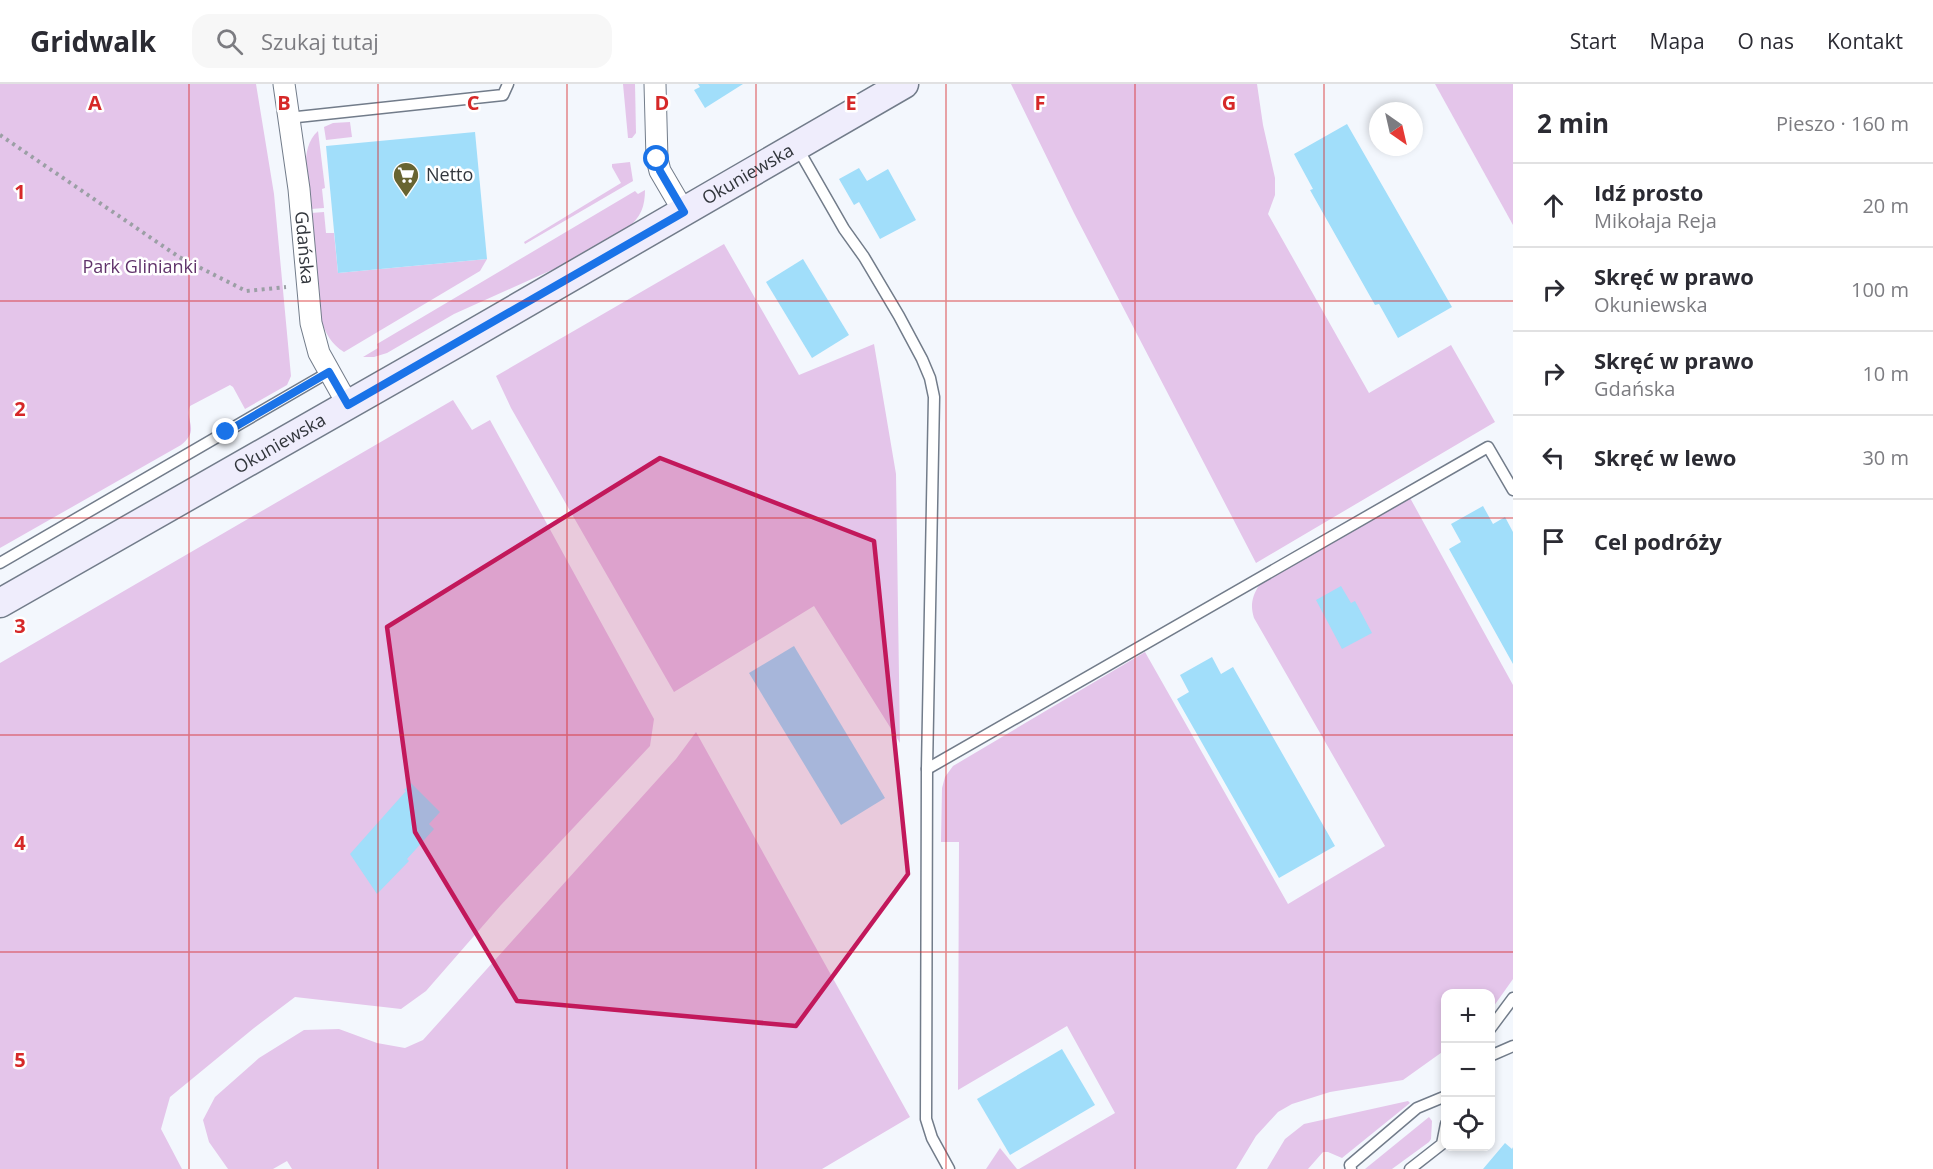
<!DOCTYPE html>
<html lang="pl">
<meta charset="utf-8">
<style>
body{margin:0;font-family:"Open Sans",sans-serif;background:#f7f7f7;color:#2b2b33}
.controls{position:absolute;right:18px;bottom:18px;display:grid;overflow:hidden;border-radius:12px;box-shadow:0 3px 9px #0003}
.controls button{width:54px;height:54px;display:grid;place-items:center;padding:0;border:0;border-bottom:2px solid #e1e1e2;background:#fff;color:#2b2b33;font:30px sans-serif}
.compass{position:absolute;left:1369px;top:18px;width:54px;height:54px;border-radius:50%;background:#fff;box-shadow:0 3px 9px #0003;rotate:146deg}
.stop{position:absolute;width:18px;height:18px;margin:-14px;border:4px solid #1a73e8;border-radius:50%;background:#fff}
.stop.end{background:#1a73e8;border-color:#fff;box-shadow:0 2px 6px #0008}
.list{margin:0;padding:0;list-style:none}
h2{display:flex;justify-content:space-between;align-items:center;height:78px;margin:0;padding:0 24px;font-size:26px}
h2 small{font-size:20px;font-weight:400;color:#7c7c81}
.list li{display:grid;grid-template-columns:39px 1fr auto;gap:18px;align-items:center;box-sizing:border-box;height:84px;padding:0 24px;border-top:2px solid #e1e1e2}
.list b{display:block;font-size:22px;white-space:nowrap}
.list p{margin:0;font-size:20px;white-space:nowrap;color:#7c7c81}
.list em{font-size:20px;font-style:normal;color:#7c7c81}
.icon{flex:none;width:33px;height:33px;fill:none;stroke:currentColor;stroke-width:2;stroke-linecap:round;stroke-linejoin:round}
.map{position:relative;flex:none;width:1513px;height:1085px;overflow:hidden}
header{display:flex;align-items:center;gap:36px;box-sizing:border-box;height:84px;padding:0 30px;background:#fff;border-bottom:2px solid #e1e1e2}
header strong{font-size:28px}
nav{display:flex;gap:33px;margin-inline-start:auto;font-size:21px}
.search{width:420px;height:54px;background:#f7f7f7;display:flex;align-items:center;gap:15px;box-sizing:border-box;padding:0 21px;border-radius:18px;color:#7c7c81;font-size:22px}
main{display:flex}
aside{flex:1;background:#fff}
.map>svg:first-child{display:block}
.green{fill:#e4c5ea}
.building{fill:#a1defa}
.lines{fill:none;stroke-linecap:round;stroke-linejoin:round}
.service-casing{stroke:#727c8a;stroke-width:13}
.minor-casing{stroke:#727c8a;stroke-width:23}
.secondary-casing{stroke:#727c8a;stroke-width:31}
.path{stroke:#9b9fa5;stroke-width:4;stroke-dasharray:3 4.5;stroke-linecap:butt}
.service{stroke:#fff;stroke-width:10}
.minor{stroke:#fff;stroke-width:21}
.secondary{stroke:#efedfc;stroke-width:28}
.route{stroke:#1a73e8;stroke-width:8}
.marked{fill:#c2185b;fill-opacity:0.2;stroke:#c2185b;stroke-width:4.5;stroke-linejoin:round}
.grid{fill:none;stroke:#d62828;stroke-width:1.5;stroke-opacity:0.55}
.labels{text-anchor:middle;stroke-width:5;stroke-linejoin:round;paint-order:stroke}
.street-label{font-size:18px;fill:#32363c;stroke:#fff}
.poi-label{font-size:18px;fill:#32363c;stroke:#fff;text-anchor:start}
.park-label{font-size:18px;fill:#61346b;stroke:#fff}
.grid-label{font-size:20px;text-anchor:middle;font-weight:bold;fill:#d62828;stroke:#fff;stroke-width:5;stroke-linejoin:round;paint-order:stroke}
</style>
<header>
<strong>Gridwalk</strong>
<div class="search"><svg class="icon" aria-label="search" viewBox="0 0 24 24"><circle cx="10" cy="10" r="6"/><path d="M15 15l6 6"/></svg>Szukaj tutaj</div>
<nav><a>Start</a><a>Mapa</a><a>O nas</a><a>Kontakt</a></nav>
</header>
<main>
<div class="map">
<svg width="1513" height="1085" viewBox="0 0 1513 1085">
<rect width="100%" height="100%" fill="#f3f7fd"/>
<!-- green -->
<g class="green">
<path d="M0,0H256L274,110L291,292L287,301L245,325L233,303L230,301L190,322C184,337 201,345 181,361L0,464Z"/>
<polygon points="623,0 635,0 636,49 632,54 628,54"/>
<polygon points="1011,0 1257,0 1263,41 1275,94 1275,111 1268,130 1369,309 1451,261 1495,338 1256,479 1074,129"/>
<polygon points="1435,0 1513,0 1513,141"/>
<polygon points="350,38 352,53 326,56 324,43 333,39"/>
<path d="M318,47L325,104L322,105L324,124L311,125C308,100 298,65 318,47Z"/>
<polygon points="630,78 633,97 525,160 524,158 621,99 612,83 612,80"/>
<path d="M645,106C645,122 641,134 627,144L565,180L454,230L387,269L374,273H363L378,264L377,260L635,107L638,110Z"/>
<path d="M324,128L326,149H334L338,189L487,175L480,187L344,268C331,260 326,250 321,236L311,129Z"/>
<polygon points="724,160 799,291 874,260 896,390 900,659 814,522 674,608 511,324 496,292"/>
<polygon points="453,316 472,346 490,336 654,635 650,662 501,821 426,907 401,925 295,913 254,944 170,1013 161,1045 182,1085 0,1085 0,579"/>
<path d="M1409,412L1513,601V895L1491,926L1490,910H1446L1445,966L1403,996L1330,1008L1292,1020L1278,1028L1256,1052L1236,1085H1019L1115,1029L1067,942L958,1006L959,758H941L942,704L945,693L953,682L1145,568L1288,820L1385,762L1254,534C1250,521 1252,513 1259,501Z"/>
<polygon points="696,648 910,1033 822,1085 292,1085 287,1077 273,1085 228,1085 209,1058 203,1036 215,1013 259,974 304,946 339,945 377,959 405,964 423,956 676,675"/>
<polygon points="1408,1017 1410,1019 1342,1074 1328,1068 1323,1068 1308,1085 1267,1085 1285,1055 1304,1040"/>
<polygon points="1429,1033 1432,1037 1431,1055 1429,1058 1392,1085 1365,1085"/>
<polygon points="1000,1064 1017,1085 986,1085"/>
</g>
<!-- building -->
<g class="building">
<polygon points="698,0 743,0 705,24 694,6 700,3"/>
<polygon points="1347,40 1452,223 1398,254 1379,220 1375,221 1310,106 1313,105 1294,70"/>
<polygon points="475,48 487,175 338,189 326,62"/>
<polygon points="859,84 867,97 888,85 916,136 880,155 859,118 854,121 839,95"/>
<polygon points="803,175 849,251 812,274 766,198"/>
<polygon points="1483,422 1493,440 1505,433 1513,448 1513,580 1449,465 1461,458 1451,440"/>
<polygon points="1341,502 1351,519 1355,517 1372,549 1342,565 1316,516"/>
<polygon points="794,562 885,714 841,741 749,589"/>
<polygon points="1212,573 1221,590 1233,583 1335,762 1279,794 1177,615 1189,608 1180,591"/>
<polygon points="411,699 440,728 429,740 434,745 407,775 409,777 377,810 350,770 406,707 404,706"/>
<polygon points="1062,965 1095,1021 1010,1071 977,1015"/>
<polygon points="1505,1059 1512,1065 1513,1063 1513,1085 1483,1085"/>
</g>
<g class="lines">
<!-- service casing -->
<g class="service-casing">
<g id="service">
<polyline points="288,34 503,11 508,0"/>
<polyline points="797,63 844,145 864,173 899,232 922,275 930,294 934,313 927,685 926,1035 932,1054 949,1085"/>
<polyline points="0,479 329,288"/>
<polyline points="927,685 1488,363 1513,406"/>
<polyline points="1490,945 1513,914"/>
<polyline points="1490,972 1513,962"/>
<polyline points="1351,1085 1350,1081 1417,1024 1446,1012"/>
<polyline points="1410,1085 1442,1060 1446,1040"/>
</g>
</g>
<!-- minor casing -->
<g class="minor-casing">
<g id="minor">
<path id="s1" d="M284,0L299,105L311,239L319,269L348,321"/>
<polyline points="655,0 657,75 660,87 684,128"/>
</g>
</g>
<!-- secondary casing -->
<g class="secondary-casing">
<g id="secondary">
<path id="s2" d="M0,519L460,257L904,0"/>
</g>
</g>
<!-- path -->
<polyline class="path" points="0,51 179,173 246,207 286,203"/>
<!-- service -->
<use href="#service" class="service"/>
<!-- minor -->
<use href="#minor" class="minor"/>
<!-- secondary -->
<use href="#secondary" class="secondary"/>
</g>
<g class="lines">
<!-- route -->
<polyline class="route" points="226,348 329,288 348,321 684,128 660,87 657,75"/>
</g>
<!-- marked area -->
<path class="marked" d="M660,374L874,457L908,790L796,942L517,917L415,748L387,543Z"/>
<!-- grid -->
<path class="grid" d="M189,0V1085M378,0V1085M567,0V1085M756,0V1085M946,0V1085M1135,0V1085M1324,0V1085M0,217H1513M0,434H1513M0,651H1513M0,868H1513"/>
<!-- icons -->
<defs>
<g id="supermarket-pin" transform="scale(1.35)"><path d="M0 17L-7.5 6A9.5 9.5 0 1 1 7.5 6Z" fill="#686431" stroke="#fff"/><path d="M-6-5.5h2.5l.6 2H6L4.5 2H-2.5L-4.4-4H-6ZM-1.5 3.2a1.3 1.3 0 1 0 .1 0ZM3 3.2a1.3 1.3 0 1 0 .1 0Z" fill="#fff"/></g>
</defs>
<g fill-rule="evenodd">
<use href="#supermarket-pin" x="406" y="91"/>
</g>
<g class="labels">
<!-- street labels -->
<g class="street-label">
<text dy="6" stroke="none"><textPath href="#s2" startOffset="862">Okuniewska</textPath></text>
<text dy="6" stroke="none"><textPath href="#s1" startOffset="165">Gdańska</textPath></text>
<text dy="6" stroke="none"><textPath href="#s2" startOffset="322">Okuniewska</textPath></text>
</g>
<!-- poi labels -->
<g class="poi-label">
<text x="426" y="97">Netto</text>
</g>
<!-- park labels -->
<g class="park-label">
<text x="140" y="189">Park Glinianki</text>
</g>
</g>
<g class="grid-label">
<text x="95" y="26">A</text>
<text x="284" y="26">B</text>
<text x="473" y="26">C</text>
<text x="662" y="26">D</text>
<text x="851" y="26">E</text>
<text x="1040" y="26">F</text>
<text x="1229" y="26">G</text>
<text x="20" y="115">1</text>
<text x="20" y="332">2</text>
<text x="20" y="549">3</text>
<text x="20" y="766">4</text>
<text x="20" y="983">5</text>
</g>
</svg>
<div class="controls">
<button>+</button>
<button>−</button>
<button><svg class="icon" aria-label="locate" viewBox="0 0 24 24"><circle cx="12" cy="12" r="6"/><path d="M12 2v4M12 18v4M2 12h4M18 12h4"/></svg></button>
</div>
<svg class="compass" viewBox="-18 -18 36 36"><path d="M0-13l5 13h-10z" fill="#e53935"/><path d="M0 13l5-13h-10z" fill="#7c7c81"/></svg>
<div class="stop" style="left:657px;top:75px"></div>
<div class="stop end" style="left:226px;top:348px"></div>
</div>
<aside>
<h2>2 min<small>Pieszo · 160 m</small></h2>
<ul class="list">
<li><svg class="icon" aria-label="ahead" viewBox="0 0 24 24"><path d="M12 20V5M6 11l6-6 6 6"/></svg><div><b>Idź prosto</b><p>Mikołaja Reja</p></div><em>20 m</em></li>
<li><svg class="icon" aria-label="right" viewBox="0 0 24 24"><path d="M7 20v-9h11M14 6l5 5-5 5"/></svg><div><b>Skręć w prawo</b><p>Okuniewska</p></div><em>100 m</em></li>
<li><svg class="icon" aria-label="right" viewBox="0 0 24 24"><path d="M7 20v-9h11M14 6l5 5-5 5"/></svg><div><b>Skręć w prawo</b><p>Gdańska</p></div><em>10 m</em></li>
<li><svg class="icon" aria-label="left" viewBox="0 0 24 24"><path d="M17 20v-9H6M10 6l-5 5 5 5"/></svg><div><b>Skręć w lewo</b></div><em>30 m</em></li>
<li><svg class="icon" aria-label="arrive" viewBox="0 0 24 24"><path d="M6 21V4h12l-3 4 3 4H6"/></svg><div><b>Cel podróży</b></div></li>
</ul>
</aside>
</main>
